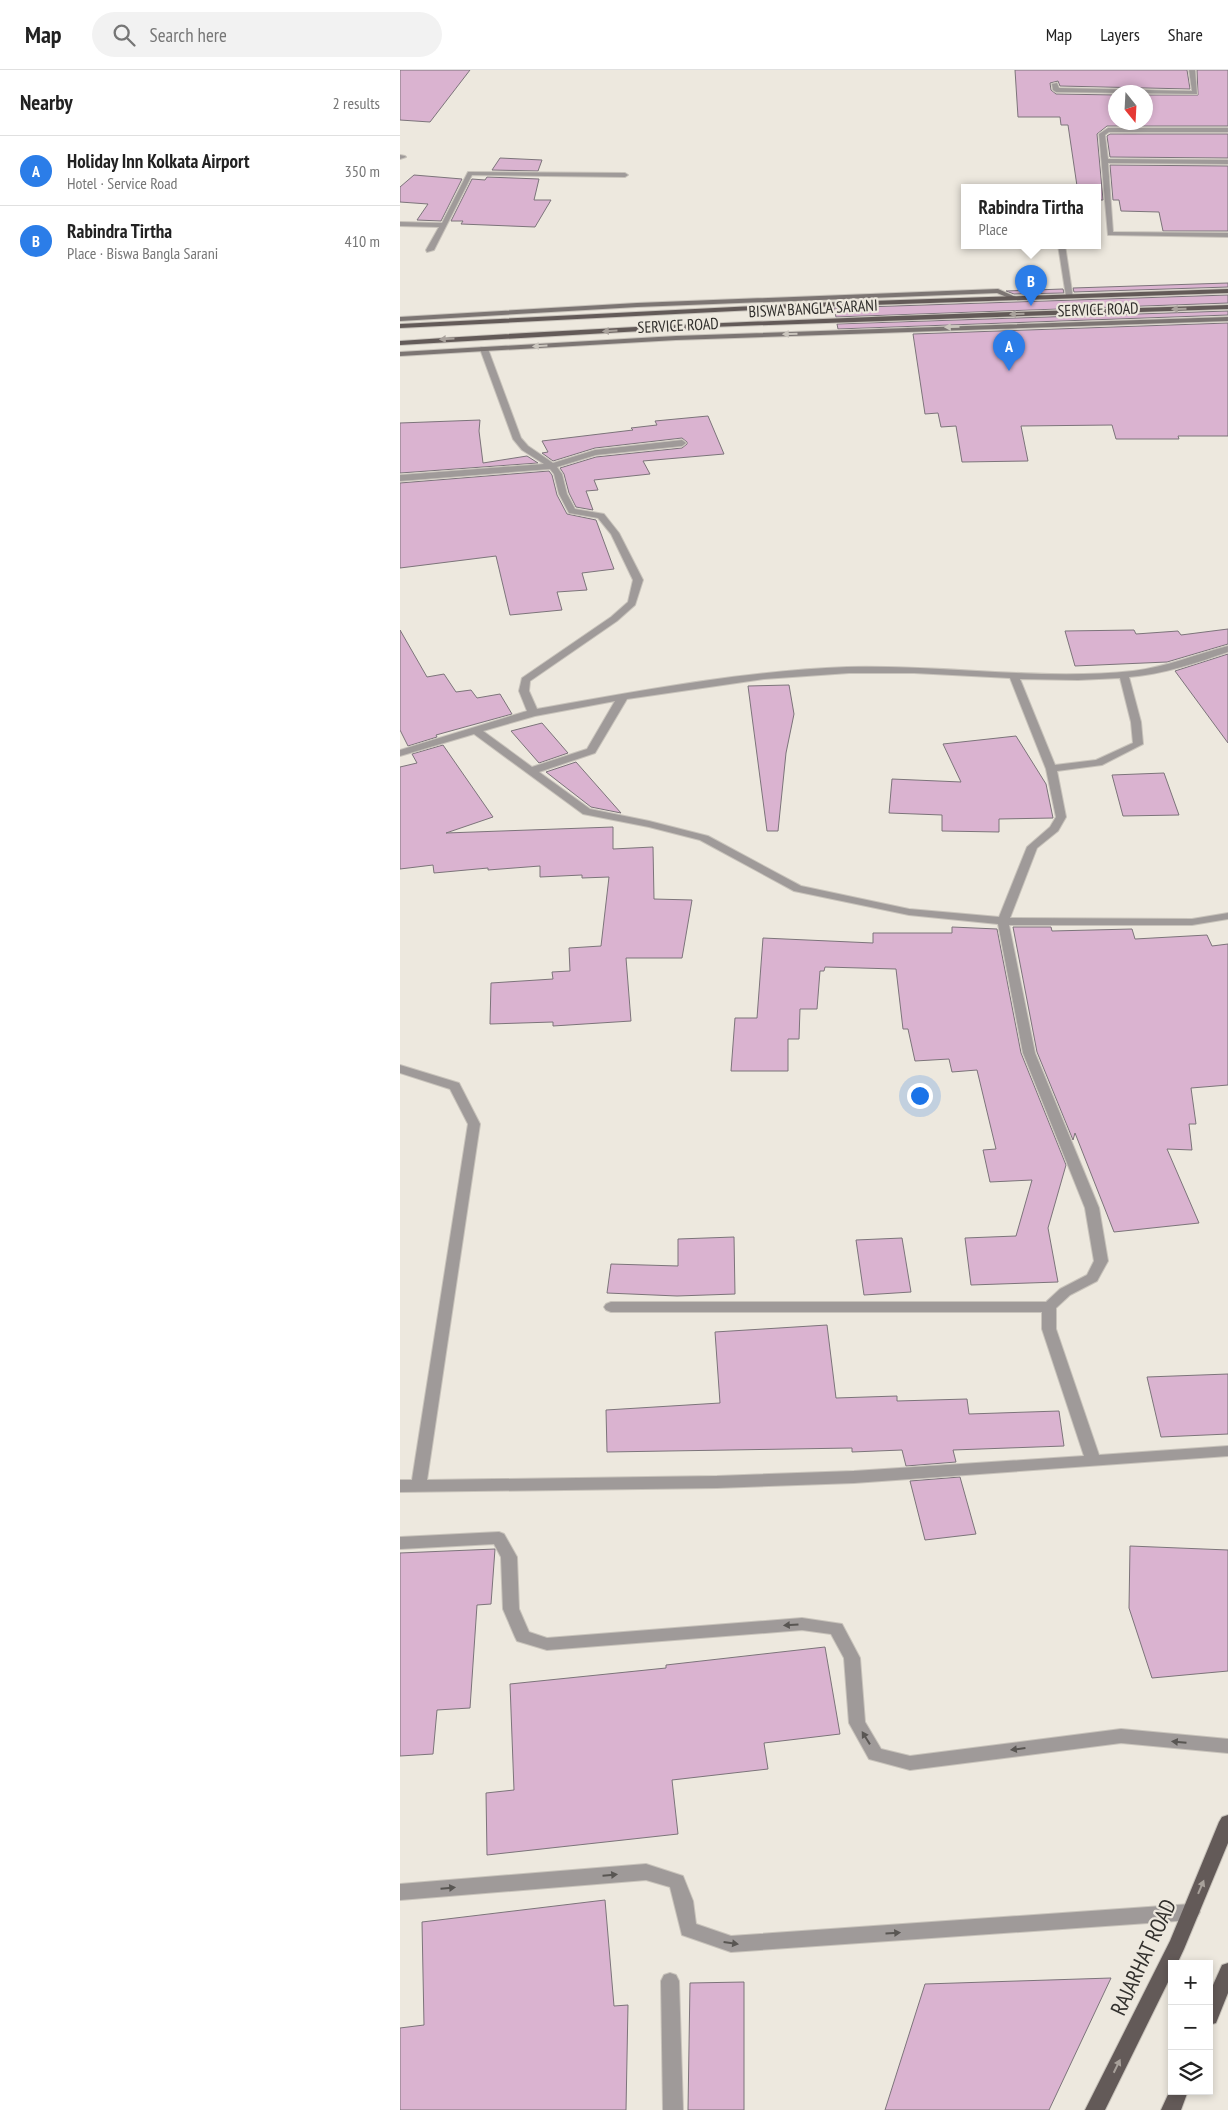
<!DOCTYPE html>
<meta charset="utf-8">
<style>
body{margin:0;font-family:"PT Sans Narrow",sans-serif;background:#f2f2f2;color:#222}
.controls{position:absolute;right:15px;bottom:15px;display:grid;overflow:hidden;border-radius:0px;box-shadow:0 2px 8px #0003}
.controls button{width:45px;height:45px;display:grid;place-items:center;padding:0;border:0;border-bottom:1px solid #e0e0e0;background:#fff;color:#222;font:25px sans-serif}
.compass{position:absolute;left:708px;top:15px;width:45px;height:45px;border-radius:50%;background:#fff;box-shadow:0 2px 8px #0003;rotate:162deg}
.you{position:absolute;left:519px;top:1025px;width:18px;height:18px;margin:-12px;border:4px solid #fff;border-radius:50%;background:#1a73e8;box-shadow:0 0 0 8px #1a73e833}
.badge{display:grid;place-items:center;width:32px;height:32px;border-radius:50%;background:#2b7de8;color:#fff;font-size:16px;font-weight:700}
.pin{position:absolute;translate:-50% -41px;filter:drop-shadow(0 1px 2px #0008)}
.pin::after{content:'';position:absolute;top:26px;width:18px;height:15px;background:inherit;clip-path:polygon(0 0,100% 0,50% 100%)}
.popup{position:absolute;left:561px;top:114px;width:140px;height:65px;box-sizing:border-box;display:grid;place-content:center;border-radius:0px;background:#fff;filter:drop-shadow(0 1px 4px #0005);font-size:16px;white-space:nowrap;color:#767676}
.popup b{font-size:19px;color:#222}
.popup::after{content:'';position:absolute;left:50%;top:100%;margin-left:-10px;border:10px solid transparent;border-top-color:#fff}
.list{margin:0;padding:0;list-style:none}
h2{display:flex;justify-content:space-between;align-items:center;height:65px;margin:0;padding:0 20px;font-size:21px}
h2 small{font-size:16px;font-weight:400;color:#767676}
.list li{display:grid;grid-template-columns:32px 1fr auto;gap:15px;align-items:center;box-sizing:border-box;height:70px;padding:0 20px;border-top:1px solid #e0e0e0}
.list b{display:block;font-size:19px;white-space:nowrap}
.list p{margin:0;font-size:16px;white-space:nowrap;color:#767676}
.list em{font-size:16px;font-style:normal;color:#767676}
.icon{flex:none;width:28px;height:28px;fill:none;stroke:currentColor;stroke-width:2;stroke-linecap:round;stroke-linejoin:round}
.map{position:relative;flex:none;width:828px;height:2040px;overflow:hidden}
header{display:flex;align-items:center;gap:30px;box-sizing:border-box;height:70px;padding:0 25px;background:#fff;border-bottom:1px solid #e0e0e0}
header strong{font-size:24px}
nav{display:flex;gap:28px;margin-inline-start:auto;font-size:18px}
.search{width:350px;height:45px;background:#f2f2f2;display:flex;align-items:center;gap:12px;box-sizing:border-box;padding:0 18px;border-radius:28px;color:#767676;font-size:19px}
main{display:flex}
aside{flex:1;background:#fff}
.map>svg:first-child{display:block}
.building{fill:#dab3d0;stroke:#7c747a}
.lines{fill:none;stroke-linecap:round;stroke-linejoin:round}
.street-casing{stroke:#c8c3bb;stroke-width:2}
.secondary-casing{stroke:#c8c3bb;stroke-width:2}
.primary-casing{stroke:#c8c3bb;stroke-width:2}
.street{fill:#9f9a99;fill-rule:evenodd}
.secondary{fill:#7c7573;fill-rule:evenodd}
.primary{fill:#635a58;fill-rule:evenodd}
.oneway{fill:#a8a19b}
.oneway2{fill:#cbc6be}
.oneway3{fill:#595653}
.labels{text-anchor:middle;stroke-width:4.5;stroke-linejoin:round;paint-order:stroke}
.far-street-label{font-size:16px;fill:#33312e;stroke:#ede8de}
.near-street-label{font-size:22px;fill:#33312e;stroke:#ede8de}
</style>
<header>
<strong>Map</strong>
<div class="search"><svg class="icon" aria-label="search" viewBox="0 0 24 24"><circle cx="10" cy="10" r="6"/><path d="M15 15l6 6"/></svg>Search here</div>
<nav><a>Map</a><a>Layers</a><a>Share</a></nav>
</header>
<main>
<aside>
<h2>Nearby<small>2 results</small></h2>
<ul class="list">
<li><span class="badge">A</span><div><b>Holiday Inn Kolkata Airport</b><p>Hotel · Service Road</p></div><em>350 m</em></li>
<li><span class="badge">B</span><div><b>Rabindra Tirtha</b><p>Place · Biswa Bangla Sarani</p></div><em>410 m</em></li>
</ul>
</aside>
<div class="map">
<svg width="828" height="2040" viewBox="0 0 828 2040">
<rect width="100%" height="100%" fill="#ede8de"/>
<!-- building -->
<g class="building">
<polygon points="0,0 70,0 30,52 0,50"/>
<polygon points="615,0 787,0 790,19 660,16 658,11 650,13 651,20 656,24 716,25 716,52 746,52 746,25 798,25 797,0 828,0 828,56 707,56 697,64 703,130 697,130 697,116 677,116 668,55 661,55 660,47 618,47"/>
<polygon points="710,64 828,64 828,88 710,87 707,66"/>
<polygon points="100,88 142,90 138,101 92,100"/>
<polygon points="710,95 828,96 828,161 763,161 759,142 721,141 719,130 713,130"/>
<polygon points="14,105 62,109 41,151 17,150 28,134 0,132 0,117"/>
<polygon points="87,107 139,109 134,130 151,130 135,157 61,154 63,151 51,151 72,109 85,110"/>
<polygon points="828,213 828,217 674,222 673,218"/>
<polygon points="663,219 664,223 614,224 606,221"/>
<polygon points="828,225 828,233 436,247 434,238"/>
<polygon points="828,241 828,245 438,259 437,254"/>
<polygon points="828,253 828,366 778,366 779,369 716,369 712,355 621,356 628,391 562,392 556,356 541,357 538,343 525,344 513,264"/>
<polygon points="308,346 324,384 243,391 250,404 194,410 198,420 186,421 193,440 176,437 169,423 164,404 160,398 196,387 282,378 287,374 287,372 282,368 195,378 153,391 142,383 148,382 142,371 233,360 231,358 257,355 255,351"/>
<polygon points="80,350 79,361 83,393 127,386 138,393 0,403 0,353"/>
<polygon points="149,401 152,405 157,425 167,444 196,450 214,499 182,503 187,520 157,522 162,540 110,545 96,486 0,498 0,413"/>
<polygon points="828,559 828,574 767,592 675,596 665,561 734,560 736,564 778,561 781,565"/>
<polygon points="0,560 27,607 44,604 56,622 71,620 77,628 100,624 112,644 36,665 37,667 8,676 0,660"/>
<polygon points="828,584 828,673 775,601"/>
<polygon points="389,615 394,644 386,683 378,761 367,761 348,616"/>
<polygon points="142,653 168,683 139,693 111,661"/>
<polygon points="616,666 646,714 653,748 599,749 599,762 542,761 542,745 489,743 492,709 561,712 543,674"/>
<polygon points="43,675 93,747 46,763 213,757 213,779 253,777 254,829 292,830 282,888 226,888 231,951 153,956 153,952 90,954 91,913 153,909 152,902 170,901 169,878 201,876 209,807 182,808 182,805 140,807 140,796 88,800 88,798 34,803 33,795 0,799 0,697 17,693 12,684"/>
<polygon points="176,692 221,743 191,737 146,702"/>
<polygon points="764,703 779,745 723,746 712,705"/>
<polygon points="552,857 597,859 621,983 666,1095 648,1158 658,1212 571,1215 565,1168 616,1166 632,1110 590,1112 583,1080 596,1079 577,1000 552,1002 549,989 515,991 508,959 503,959 496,899 425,897 424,901 420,901 417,939 400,939 399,969 388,969 388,1001 331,1001 335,948 357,948 363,868 473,873 473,863 552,863"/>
<polygon points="613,857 651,857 652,861 732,859 735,869 807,865 812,876 828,874 828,1015 791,1018 796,1054 789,1054 792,1080 767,1079 799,1153 714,1162 675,1063 673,1070 637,982"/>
<polygon points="334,1167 335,1224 277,1226 207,1223 211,1194 278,1196 278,1169"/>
<polygon points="502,1168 511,1222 464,1225 456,1170"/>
<polygon points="427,1255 436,1328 497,1326 497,1331 567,1329 569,1344 659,1341 664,1376 553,1380 556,1392 506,1396 502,1380 452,1382 452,1378 207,1382 206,1340 320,1333 315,1262"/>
<polygon points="828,1304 828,1364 761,1367 747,1307"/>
<polygon points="560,1407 576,1464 525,1470 510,1411"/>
<polygon points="730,1476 828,1480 828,1601 752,1608 729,1538"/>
<polygon points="95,1479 91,1534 77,1535 70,1638 37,1640 33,1684 0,1686 0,1483"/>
<polygon points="425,1577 440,1664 364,1673 368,1699 272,1710 278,1764 87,1785 86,1723 114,1720 110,1614 266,1598 266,1595"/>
<polygon points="205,1830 214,1936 228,1935 226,2040 0,2040 0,1958 24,1955 22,1852"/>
<polygon points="711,1908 649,2040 485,2040 525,1914"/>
<polygon points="344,1912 344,2040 288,2040 290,1913"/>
</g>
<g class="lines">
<!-- street casing -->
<g class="street-casing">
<g id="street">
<polygon points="789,0 795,0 797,24 656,22 653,20 652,14 657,13 659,18 792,21"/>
<polygon points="708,58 828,58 828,62 709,62 705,65 708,89 828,90 828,94 708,93 713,162 828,163 828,167 708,165 699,64"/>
<polygon points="0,85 5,86 6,87 0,89"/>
<polygon points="68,102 225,103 228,105 225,107 72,105 34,180 27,182 26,180 39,157 0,156 0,152 42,153"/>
<polygon points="658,175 665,175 673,228 666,226"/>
<path d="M81,277L88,279L121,368L128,376L153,393L195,380L282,370L286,373L282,376L196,385L157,397L162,404L167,424L175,439L204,444L219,463L243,510L235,535L217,551L130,611L129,621L137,639C239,621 342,601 447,597C542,594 638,611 733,601C767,597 796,584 828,576V582C796,593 764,604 729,607L741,652L743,674L702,695L657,701L666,747L658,761L637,778L610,848L792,849L828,843V849L792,855H609L635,983L699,1138L708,1191L697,1211L670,1225L656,1238V1259L699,1385L828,1376V1386L454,1413L317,1418L0,1422V1410H12L68,1054L50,1019L0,1003V995L59,1013L80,1054L27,1410L317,1406L454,1401L684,1386L642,1259V1242H211L206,1240L204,1237L206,1234L211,1232H646L660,1219L687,1205L694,1191L685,1138L623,983L598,854L509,845L394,821L300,770L249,757L183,744L74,664L0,686V680L127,641L119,621L122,608L211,547L228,532L233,510L211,464L198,448L169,443L159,424L154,404L150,399L0,411V405L144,394L122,380L113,369L80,279ZM449,603H514L610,608L646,699L656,747L650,757L627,777L599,847L509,839L401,816L308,766L249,751L190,739L139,702L195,683L227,629L364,609ZM720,608L731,652L733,673L696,690L655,695L620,609L678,610ZM215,631L187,679L132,697L83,661L135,646Z"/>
<polygon points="99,1462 104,1464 117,1487 119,1539 129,1562 147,1568 402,1548 442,1554 460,1588 465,1652 481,1679 510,1686 721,1659 828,1669 828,1683 721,1673 510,1700 469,1689 449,1653 444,1588 431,1564 402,1560 147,1580 117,1571 115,1567 103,1539 101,1487 94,1474 0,1479 0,1467"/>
<polygon points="246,1794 283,1806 293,1831 296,1854 331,1866 791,1834 797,1837 800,1842 797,1847 791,1850 331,1882 282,1865 270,1817 246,1810 0,1830 0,1814"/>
<polygon points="270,1903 276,1905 279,1911 283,2040 263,2040 261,1911 264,1905"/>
</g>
</g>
<!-- secondary casing -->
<g class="secondary-casing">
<g id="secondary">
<polygon points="598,219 618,228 614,230 597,223 237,237 0,251 0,247 237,233"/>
<polygon points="828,247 828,251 276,270 0,286 0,282 276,266"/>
</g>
</g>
<!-- primary casing -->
<g class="primary-casing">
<g id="primary">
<polygon points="828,219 828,223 412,237 0,258 0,254 412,233"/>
<path d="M828,235V239L310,257L0,275V271C276,252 552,244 828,235Z"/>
<polygon points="828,1745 828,1773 784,1879 777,1894 772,1894 772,1904 705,2040 685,2040 770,1871 819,1752 822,1747"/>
<polygon points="828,1893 828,1923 816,1953 809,1955 809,1924 822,1895"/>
<polygon points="772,2016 772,2021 788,2021 781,2040 761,2040"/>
</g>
</g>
<!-- street -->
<use href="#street" class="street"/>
<!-- secondary -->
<use href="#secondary" class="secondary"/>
<!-- primary -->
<use href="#primary" class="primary"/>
</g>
<!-- one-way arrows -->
<defs><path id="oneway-solid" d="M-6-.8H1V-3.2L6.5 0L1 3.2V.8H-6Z" transform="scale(1.25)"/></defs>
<g class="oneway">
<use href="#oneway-solid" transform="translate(779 239) rotate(178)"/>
<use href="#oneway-solid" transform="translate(617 244) rotate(178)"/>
<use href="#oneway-solid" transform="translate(210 261) rotate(177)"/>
<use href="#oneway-solid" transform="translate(47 269) rotate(177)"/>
<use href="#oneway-solid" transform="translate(801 1817) rotate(-67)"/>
<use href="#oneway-solid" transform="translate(717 1996) rotate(-64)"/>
</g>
<g class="oneway2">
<use href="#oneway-solid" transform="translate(552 257) rotate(178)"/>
<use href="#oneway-solid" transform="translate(390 264) rotate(178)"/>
<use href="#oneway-solid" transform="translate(140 276) rotate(177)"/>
</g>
<g class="oneway3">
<use href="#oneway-solid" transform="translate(391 1555) rotate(176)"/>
<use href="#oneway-solid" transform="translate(466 1668) rotate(-122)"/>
<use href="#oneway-solid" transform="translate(779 1672) rotate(-175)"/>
<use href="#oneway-solid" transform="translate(618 1679) rotate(173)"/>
<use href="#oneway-solid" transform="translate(210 1805) rotate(-5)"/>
<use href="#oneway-solid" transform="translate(48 1818) rotate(-5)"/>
<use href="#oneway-solid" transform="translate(493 1863) rotate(-4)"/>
<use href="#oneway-solid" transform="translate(331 1873) rotate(8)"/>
</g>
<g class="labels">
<!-- far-street labels -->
<g class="far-street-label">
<text transform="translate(413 238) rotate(-3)" y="6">BISWA BANGLA SARANI</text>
<text transform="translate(698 239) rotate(-2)" y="6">SERVICE ROAD</text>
<text transform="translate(278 255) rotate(-3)" y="6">SERVICE ROAD</text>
</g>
<!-- near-street labels -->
<g class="near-street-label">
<text transform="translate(743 1887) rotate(-65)" y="8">RAJARHAT ROAD</text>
</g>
</g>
</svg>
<div class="controls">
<button>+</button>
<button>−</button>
<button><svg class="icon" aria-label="layers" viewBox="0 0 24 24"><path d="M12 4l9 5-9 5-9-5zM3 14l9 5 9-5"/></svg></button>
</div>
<svg class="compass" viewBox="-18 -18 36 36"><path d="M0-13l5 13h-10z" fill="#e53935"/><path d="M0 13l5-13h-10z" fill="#767676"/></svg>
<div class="you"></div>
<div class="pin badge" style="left:609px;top:301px">A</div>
<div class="pin badge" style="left:631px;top:236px">B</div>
<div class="popup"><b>Rabindra Tirtha</b>Place</div>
</div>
</main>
